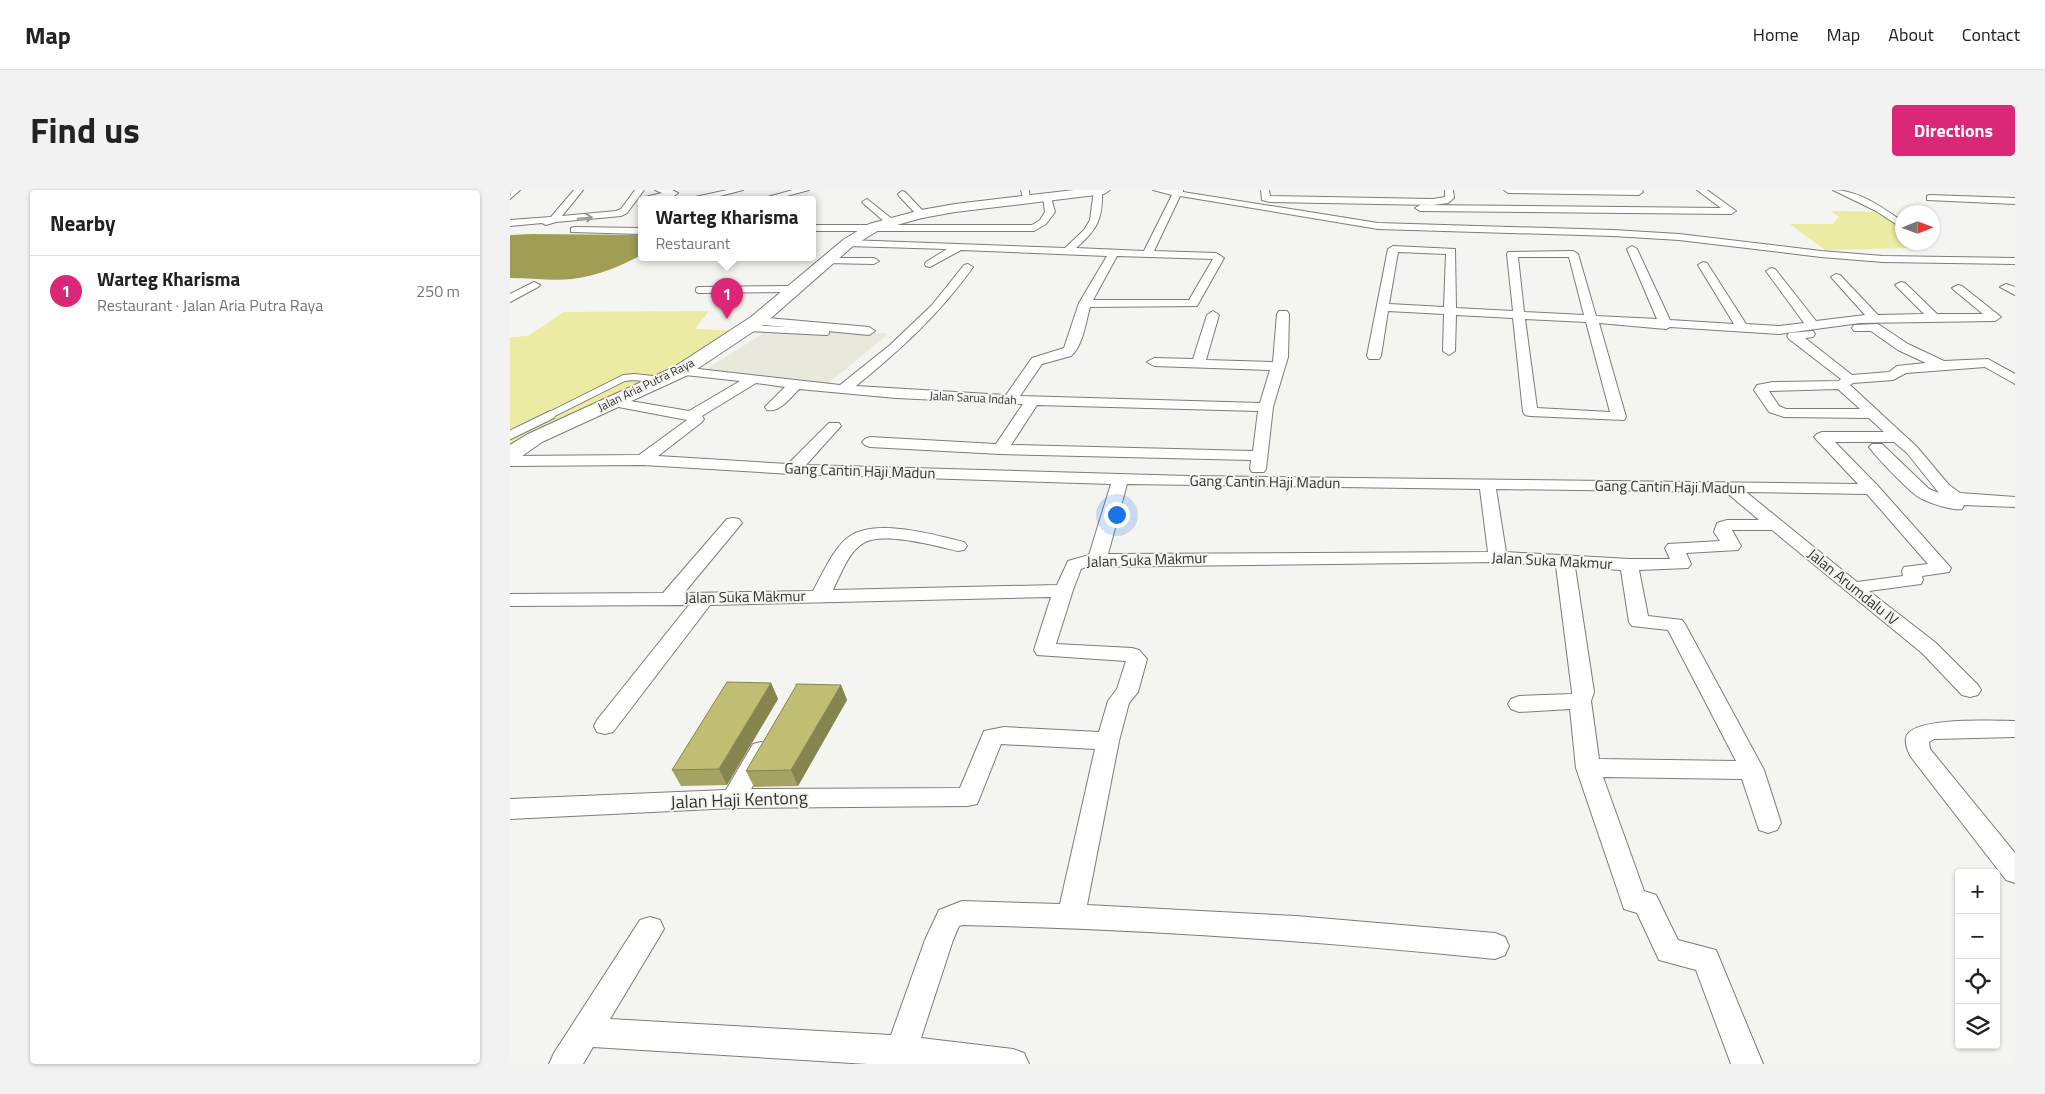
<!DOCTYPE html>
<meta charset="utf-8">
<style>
body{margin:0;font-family:"Titillium Web",sans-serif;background:#f2f2f2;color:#222}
.controls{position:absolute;right:15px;bottom:15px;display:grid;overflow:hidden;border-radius:5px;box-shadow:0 1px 4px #0004}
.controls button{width:45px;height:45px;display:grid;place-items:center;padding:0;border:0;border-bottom:1px solid #e0e0e0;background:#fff;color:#222;font:25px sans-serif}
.compass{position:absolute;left:1385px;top:15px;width:45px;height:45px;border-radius:50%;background:#fff;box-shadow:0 1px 4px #0004;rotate:89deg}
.you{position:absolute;left:606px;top:324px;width:18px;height:18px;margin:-12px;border:4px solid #fff;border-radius:50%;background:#1a73e8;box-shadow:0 0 0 8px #1a73e833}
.badge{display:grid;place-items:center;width:32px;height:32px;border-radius:50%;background:#db2777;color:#fff;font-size:16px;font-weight:700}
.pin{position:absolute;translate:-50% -41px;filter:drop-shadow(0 1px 2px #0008)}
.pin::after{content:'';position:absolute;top:26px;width:18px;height:15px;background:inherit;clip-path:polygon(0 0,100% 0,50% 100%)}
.popup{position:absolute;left:128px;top:6px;width:178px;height:65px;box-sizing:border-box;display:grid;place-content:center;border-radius:5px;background:#fff;filter:drop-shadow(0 1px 4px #0005);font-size:16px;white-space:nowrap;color:#767676}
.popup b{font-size:19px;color:#222}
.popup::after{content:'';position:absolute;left:50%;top:100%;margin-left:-10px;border:10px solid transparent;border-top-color:#fff}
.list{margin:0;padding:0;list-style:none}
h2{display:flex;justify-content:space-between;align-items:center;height:65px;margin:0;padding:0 20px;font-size:21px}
h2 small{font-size:16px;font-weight:400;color:#767676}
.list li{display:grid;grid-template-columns:32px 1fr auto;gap:15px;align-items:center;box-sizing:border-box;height:70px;padding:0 20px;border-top:1px solid #e0e0e0}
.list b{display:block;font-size:19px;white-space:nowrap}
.list p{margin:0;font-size:16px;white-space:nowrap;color:#767676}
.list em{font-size:16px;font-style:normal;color:#767676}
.icon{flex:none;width:28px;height:28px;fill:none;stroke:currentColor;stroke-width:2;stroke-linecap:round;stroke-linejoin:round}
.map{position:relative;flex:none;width:1505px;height:874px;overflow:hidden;border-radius:5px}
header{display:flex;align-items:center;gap:30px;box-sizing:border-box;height:70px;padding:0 25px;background:#fff;border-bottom:1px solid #e0e0e0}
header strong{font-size:24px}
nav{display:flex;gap:28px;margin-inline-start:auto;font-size:18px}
.intro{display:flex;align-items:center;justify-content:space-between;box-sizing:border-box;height:120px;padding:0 30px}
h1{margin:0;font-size:35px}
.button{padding:12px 22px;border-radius:5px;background:#db2777;color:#fff;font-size:18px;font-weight:700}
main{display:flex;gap:30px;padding:0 30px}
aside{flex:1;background:#fff;border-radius:5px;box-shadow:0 1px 4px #0004}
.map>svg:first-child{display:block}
.built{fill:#e8e8dd}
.green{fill:#ebeba3}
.water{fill:#a09e54}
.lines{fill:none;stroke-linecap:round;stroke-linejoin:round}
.lane-far1-casing{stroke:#7c7c79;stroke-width:8}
.lane-casing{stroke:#7c7c79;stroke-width:10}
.street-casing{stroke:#7c7c79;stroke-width:2}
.secondary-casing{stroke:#7c7c79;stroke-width:2}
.lane-far1{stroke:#fff;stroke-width:6}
.lane{stroke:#fff;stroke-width:8}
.street{fill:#fff;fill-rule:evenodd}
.secondary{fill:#fff;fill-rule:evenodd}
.wall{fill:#a4a363}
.shaded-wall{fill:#868550}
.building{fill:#bfbe73;stroke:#868550}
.oneway{stroke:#9a9a99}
.labels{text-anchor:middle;stroke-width:4;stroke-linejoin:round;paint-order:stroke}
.far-street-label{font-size:12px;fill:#343433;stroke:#f4f4f0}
.street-label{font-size:15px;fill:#343433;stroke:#f4f4f0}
.near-street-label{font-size:18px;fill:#343433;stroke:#f4f4f0}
</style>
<header>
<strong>Map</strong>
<nav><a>Home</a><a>Map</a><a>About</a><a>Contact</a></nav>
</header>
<div class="intro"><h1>Find us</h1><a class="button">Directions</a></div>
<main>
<aside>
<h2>Nearby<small></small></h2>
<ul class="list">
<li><span class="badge">1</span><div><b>Warteg Kharisma</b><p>Restaurant · Jalan Aria Putra Raya</p></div><em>250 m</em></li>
</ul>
</aside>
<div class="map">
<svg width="1505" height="874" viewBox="0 0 1505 874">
<rect width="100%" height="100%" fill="#f4f4f0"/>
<!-- built -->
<polygon class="built" points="266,135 378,144 315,196 189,184"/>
<!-- green -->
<g class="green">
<polygon points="1321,21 1368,22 1392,37 1392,52 1405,53 1392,53 1399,58 1315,60 1280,34 1323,34 1329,27"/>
<polygon points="199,121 185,139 230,141 186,170 0,260 0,147 18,146 54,122"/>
</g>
<!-- water -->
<path class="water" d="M22,44L132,45V65C110,76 88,86 62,89C42,91 20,88 0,88V45Z"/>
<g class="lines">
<!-- lane-far1 casing -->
<g class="lane-far1-casing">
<g id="lane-far1">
<polyline points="189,100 285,99"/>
<polyline points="237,138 316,142"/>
<polyline points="38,226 114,188 124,187 152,190"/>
</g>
</g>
<!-- lane casing -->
<g class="lane-casing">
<polyline id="lane" points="0,245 41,225"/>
</g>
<!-- street casing -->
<g class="street-casing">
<g id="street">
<polygon points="1,0 10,0 0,9"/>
<polygon points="64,0 73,0 52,26 106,21 111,19 125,0 134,0 117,23 111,26 46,32 36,35 32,33 0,36 0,30 41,27"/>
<polygon points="145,0 162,0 168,3 164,6 131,12 131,8 152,3"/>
<polygon points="217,0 233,0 195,10 180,10 181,8"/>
<polygon points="283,0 299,0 262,10 247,10"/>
<polygon points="511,0 519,0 520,11 514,11"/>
<path d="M584,0L592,1C593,29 587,40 566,58L634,61L662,5L643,0H673V2L868,33L1103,40L1169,44L1311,61L1373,66L1505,68V74L1373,72L1311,67L1169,50L1103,46L868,39L670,6L644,61L706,63L714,68L687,116L580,117C576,131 573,156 561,166L532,174L510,206L750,213L760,180L644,176L637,172L644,168L683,169L697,125L703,121L709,125L696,170L763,172L767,124L769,121H777L779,124L778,167L763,217L756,279L754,282H742L740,279L741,270L490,264L360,257L355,255L352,252L355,249L360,247L486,254L513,214L386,208L289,199C281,207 270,223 257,220L255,217L275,197L246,193L192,226L194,229L192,232L148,266L278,274L319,233H329L331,236L296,275L678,286L1348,294L1304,247L1307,244L1312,242H1374L1359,228L1274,227L1259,222L1244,200L1247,195L1263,192L1329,191L1331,189L1279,149L1277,146L1279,143L1303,141L1305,144L1303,147L1295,148L1342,185L1379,182L1387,176L1416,173L1388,160L1361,141H1344L1342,138L1344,135L1368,134L1398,154L1434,171L1478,169L1505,184V194L1475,177L1396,183L1383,190L1343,193L1340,195L1407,257L1439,295L1450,303L1505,307V317L1454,315L1452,319C1443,321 1415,312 1407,306C1397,299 1366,267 1359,257L1362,254H1372L1419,299L1429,303L1397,263L1384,252H1325L1368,296L1441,378L1439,382L1412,386L1413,390L1411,394L1359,401L1426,453L1468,495L1471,500L1468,505L1460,507L1452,505L1412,463L1262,340H1222L1231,356L1228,360L1176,363L1181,374L1178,378L1129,380L1138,426L1172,430L1175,434L1254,580L1271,633L1267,640L1258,643L1249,640L1232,589L1093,587L1134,701L1146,705L1168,750L1206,760L1253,874H1221L1186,780L1149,770L1127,723L1114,719L1066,578L1060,519L1009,522L1001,519L998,514L1001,509L1009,506L1062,504V502L1046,376L988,372L576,377L571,379L563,400L546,454L622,458L629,460L637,469L628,502L619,513L609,551L577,715L786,726L985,743L995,747L999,756L995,765L985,769C808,751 631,739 453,735L449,736L443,750L411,848L503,859L514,863L519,874H358L83,857L73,874H39L44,863L130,730L140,727L150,730L154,739L100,829L381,845L415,750L429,720L452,711L550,714L585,559L491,554L470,607L467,614L458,616L223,618L0,629V609L216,600L243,554L251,552L259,554L263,560L241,599L450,598L474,541L494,537L589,542L598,511L607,499L616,471L527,465L524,460L541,407L200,415L103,542L95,544L87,542L84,536L87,530L179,415L0,416V404L153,403L217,329L223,328L229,329L232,333L174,403L303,401C312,385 325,355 340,346C367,328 425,345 454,352L457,356L454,360L448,361C427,356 370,340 352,354C338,363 330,386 323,400L547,395L558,371L579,365L601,294L282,284L133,275L0,276V266L129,265L177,230L98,215L96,212L98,209L103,208L179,221L230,191L166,184L164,181L166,178L171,177L330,195L380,155L422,115L454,75L458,74L463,77C430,124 390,160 346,196L496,205L522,168L554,158L569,113L597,66L451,60L420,77L416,76L415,74L416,72L437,59L338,56L333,53L338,50L555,58L574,40L580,30ZM607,66L703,69L679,110H583ZM1328,199L1350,219H1276L1269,216L1259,201ZM527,215L748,221L743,261L501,255ZM617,294L970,299L978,362L598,364ZM986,299L1216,302L1249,330H1217L1207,333L1204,342L1210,351L1158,354L1155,358L1160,369H1119L996,362ZM1236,302L1357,304L1418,374L1394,377L1392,381L1393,386L1347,392ZM1065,377L1111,380L1119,432L1122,436L1158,440L1226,571L1089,569L1081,511L1084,502Z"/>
<polygon points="751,0 759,0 760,6 923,9 935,7 935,0 943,0 944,8 938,13 923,15 760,12 752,10"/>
<polygon points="994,0 1132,0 1133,2 1129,5 998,3"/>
<polygon points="1187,0 1197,0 1226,21 1221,24 910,21 905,18 910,15 1211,18"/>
<path d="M1323,0C1348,0 1372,17 1392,31V38L1366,21Z"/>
<polygon points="392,1 395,2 414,22 414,26 408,26 389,6 388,4"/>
<polygon points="537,4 541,7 545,22 536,34 524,41 302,41 302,35 522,35 530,30 535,22 533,7"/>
<polygon points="1420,5 1505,8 1505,14 1417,10 1417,6"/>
<polygon points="357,9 382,29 382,33 376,33 354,14 352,12"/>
<polygon points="64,37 132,38 132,44 61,42 61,38"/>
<path d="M883,56L945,59L946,118L1003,121L997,64L998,62L1063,61L1068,64L1086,126L1147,129L1117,59L1122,56L1127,59L1160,130L1224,134L1188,75L1193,72L1197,73L1236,134L1269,136L1294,133L1256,81L1261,78L1265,79L1306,131L1355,125L1321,87L1326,84L1330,85L1368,125L1414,124L1385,95L1391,92L1395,93L1427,124H1473L1444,100L1442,98L1448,95L1452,96L1491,127L1485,131L1350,133L1269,144L1160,137L1156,139L1089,133L1116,227L1114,230L1020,226L1015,225L1013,222L1003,128L946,125L945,161L939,165L933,161L934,124L878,121L871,166L869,169H859L857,166L878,59ZM888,62L936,64L934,117L879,114ZM1008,67H1059L1074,125L1014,122ZM1015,129L1076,132L1100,222L1027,218Z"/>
<polygon points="318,68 364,68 369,71 364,74 314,73 313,71 314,69"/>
<polygon points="24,92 30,95 28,97 0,112 0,104"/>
<polygon points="1496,94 1505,97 1505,105 1490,97"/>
<polygon points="247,127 359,137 365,141 359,145 243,134 241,131"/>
<path d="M1505,531V547L1424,549L1419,552L1420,559L1505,663V693L1496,690L1401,567C1398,562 1395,554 1396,548C1399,526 1487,531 1505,531Z"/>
</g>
</g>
<!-- secondary casing -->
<g class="secondary-casing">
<polygon id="secondary" points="564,0 600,0 594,4 445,22 412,28 369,40 343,56 253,135 178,185 32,252 8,269 0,270 0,255 18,244 164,177 241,127 333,50 359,34 411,20 445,14"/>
</g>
<!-- lane-far1 -->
<use href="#lane-far1" class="lane-far1"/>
<!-- lane -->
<use href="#lane" class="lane"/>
<!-- street -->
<use href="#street" class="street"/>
<!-- secondary -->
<use href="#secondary" class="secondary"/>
</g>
<!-- wall -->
<g class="wall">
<polygon points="261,493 268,509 217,595 171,596 162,580"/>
<polygon points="331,495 337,510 288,596 244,597 236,581"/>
</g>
<!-- shaded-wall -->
<g class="shaded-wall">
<polygon points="261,493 268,509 217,595 209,579"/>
<polygon points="331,495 337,510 288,596 281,580"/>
</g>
<!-- building -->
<g class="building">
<polygon points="217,492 261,493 209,579 162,580"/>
<polygon points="286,494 331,495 281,580 236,581 286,496"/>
</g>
<!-- one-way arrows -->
<defs><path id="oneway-shaft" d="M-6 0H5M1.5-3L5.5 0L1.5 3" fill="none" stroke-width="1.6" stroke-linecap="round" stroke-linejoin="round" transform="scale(1.25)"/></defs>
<use class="oneway" href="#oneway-shaft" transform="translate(75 28) rotate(-5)"/>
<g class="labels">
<!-- far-street labels -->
<g class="far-street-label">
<text transform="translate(136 195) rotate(-26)" y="4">Jalan Aria Putra Raya</text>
<text transform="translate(463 208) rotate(3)" y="4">Jalan Sarua Indah</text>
</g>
<!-- street labels -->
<g class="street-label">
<text transform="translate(350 281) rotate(2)" y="5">Gang Cantin Haji Madun</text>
<text transform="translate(755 292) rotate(1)" y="5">Gang Cantin Haji Madun</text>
<text transform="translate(1160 297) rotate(1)" y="5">Gang Cantin Haji Madun</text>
<text transform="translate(637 370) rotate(-2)" y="5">Jalan Suka Makmur</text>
<text transform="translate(1042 371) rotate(3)" y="5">Jalan Suka Makmur</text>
<text transform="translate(1343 397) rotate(39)" y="5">Jalan Arumdalu IV</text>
<text transform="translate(235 407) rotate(-1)" y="5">Jalan Suka Makmur</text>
</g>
<!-- near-street labels -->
<g class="near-street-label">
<text transform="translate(229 610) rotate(-2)" y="6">Jalan Haji Kentong</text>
</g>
</g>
</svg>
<div class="controls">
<button>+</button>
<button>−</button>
<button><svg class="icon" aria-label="locate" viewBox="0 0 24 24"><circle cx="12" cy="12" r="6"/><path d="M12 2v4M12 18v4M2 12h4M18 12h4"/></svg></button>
<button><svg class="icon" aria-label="layers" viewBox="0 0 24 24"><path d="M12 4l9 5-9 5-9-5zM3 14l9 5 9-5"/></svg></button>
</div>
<svg class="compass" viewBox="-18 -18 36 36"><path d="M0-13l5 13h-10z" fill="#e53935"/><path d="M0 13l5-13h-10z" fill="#767676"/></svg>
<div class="you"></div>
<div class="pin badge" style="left:217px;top:129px">1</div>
<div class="popup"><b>Warteg Kharisma</b>Restaurant</div>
</div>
</main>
